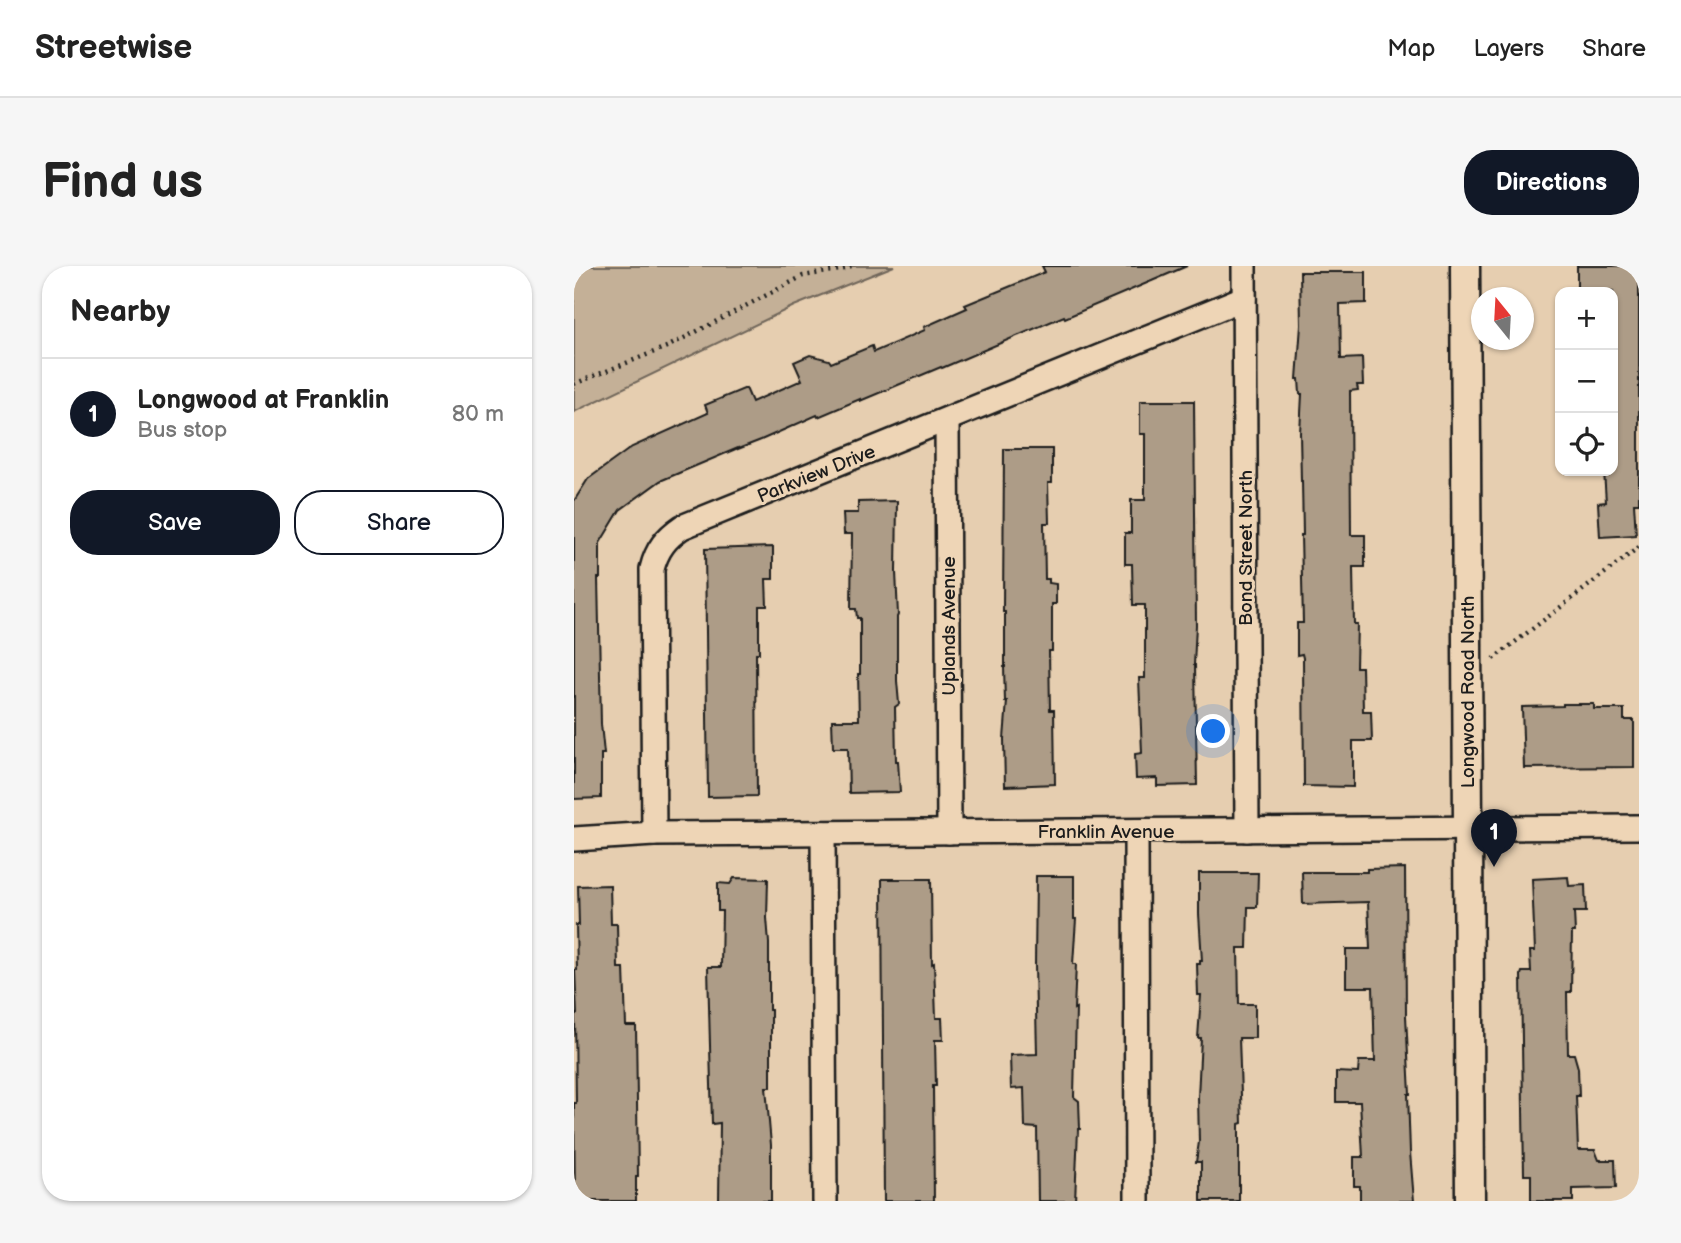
<!DOCTYPE html>
<meta charset="utf-8">
<style>
body{margin:0;font-family:"Balsamiq Sans",sans-serif;background:#f6f6f6;color:#222}
.controls{position:absolute;right:21px;top:21px;display:grid;overflow:hidden;border-radius:14px;box-shadow:0 2px 5px #0004}
.controls button{width:63px;height:63px;display:grid;place-items:center;padding:0;border:0;border-bottom:2px solid #e0e0e0;background:#fff;color:#222;font:35px sans-serif}
.compass{position:absolute;left:897px;top:21px;width:63px;height:63px;border-radius:50%;background:#fff;box-shadow:0 2px 5px #0004;rotate:342deg}
.you{position:absolute;left:640px;top:466px;width:24px;height:24px;margin:-18px;border:5px solid #fff;border-radius:50%;background:#1a73e8;box-shadow:0 0 0 10px #1a73e833}
.badge{display:grid;place-items:center;width:46px;height:46px;border-radius:50%;background:#111827;color:#fff;font-size:23px;font-weight:700}
.pin{position:absolute;translate:-50% -58px;filter:drop-shadow(0 2px 4px #0008)}
.pin::after{content:'';position:absolute;top:37px;width:24px;height:21px;background:inherit;clip-path:polygon(0 0,100% 0,50% 100%)}
.list{margin:0;padding:0;list-style:none}
h2{display:flex;justify-content:space-between;align-items:center;height:91px;margin:0;padding:0 28px;font-size:30px}
h2 small{font-size:23px;font-weight:400;color:#767676}
.list li{display:grid;grid-template-columns:46px 1fr auto;gap:21px;align-items:center;box-sizing:border-box;height:112px;padding:0 28px;border-top:2px solid #e0e0e0}
.list b{display:block;font-size:26px;white-space:nowrap}
.list p{margin:0;font-size:23px;white-space:nowrap;color:#767676}
.list em{font-size:23px;font-style:normal;color:#767676}
.actions{display:flex;gap:14px;padding:21px 28px}
.actions a{flex:1;padding:16px 0;border:2px solid #111827;border-radius:28px;text-align:center;font-size:24px;color:#111827}
.actions .main{background:#111827;color:#fff}
.icon{flex:none;width:38px;height:38px;fill:none;stroke:currentColor;stroke-width:2;stroke-linecap:round;stroke-linejoin:round}
.map{position:relative;flex:none;width:1065px;height:935px;overflow:hidden;border-radius:28px}
header{display:flex;align-items:center;gap:42px;box-sizing:border-box;height:98px;padding:0 35px;background:#fff;border-bottom:2px solid #e0e0e0}
header strong{font-size:33px}
nav{display:flex;gap:38px;margin-inline-start:auto;font-size:24px}
.intro{display:flex;align-items:center;justify-content:space-between;box-sizing:border-box;height:168px;padding:0 42px}
h1{margin:0;font-size:49px}
.button{padding:18px 32px;border-radius:28px;background:#111827;color:#fff;font-size:24px;font-weight:700}
main{display:flex;gap:42px;padding:0 42px}
aside{flex:1;background:#fff;border-radius:28px;box-shadow:0 2px 5px #0004}
.map>svg:first-child{display:block}
.green{fill:#c4b097;stroke:#70665a;stroke-width:2}
.building{fill:#ad9c87;stroke:#1c1c1c;stroke-width:2}
.lines{fill:none;stroke-linecap:round;stroke-linejoin:round}
.minor-casing{stroke:#1c1c1c;stroke-width:28}
.tertiary-casing{stroke:#1c1c1c;stroke-width:33}
.path{stroke:#1c1c1c;stroke-width:4.5;stroke-dasharray:2 5;stroke-linecap:butt}
.minor{stroke:#eed5b6;stroke-width:23}
.tertiary{stroke:#eed5b6;stroke-width:28}
.labels{text-anchor:middle;stroke-width:6;stroke-linejoin:round;paint-order:stroke}
.street-label{font-size:19px;fill:#1c1c1c;stroke:#eed5b6}
</style>
<header>
<strong>Streetwise</strong>
<nav><a>Map</a><a>Layers</a><a>Share</a></nav>
</header>
<div class="intro"><h1>Find us</h1><a class="button">Directions</a></div>
<main>
<aside>
<h2>Nearby<small></small></h2>
<ul class="list">
<li><span class="badge">1</span><div><b>Longwood at Franklin</b><p>Bus stop</p></div><em>80 m</em></li>
</ul>
<div class="actions"><a class="main">Save</a><a>Share</a></div>
</aside>
<div class="map">
<svg width="1065" height="935" viewBox="0 0 1065 935">
<rect width="100%" height="100%" fill="#e6ceb0"/>
<filter id="ink" filterUnits="userSpaceOnUse"><feTurbulence type="fractalNoise" baseFrequency=".0143" numOctaves="2"/><feDisplacementMap in="SourceGraphic" scale="14" xChannelSelector="R" yChannelSelector="G"/><feConvolveMatrix kernelMatrix="1 2 1 2 8 2 1 2 1" color-interpolation-filters="sRGB"/></filter>
<g filter="url(#ink)">
<!-- green -->
<polygon class="green" points="0,0 320,0 220,40 0,146"/>
<!-- building -->
<g class="building">
<polygon points="468,0 613,0 491,52 490,50 368,102 367,101 286,135 286,133 244,151 243,149 187,174 164,183 164,182 86,215 46,244 26,277 26,312 24,312 27,458 30,488 27,488 27,532 0,533 0,235 14,213 58,181 134,147 131,139 172,122 178,136 228,114 220,96 236,89 255,94 257,97 298,80 300,86 351,64 350,61 393,42 391,39 471,6"/>
<polygon points="1003,0 1058,0 1058,2 1065,2 1065,237 1060,237 1062,269 1026,271 1024,237 1032,236 1030,205 1039,205 1039,26 1003,26"/>
<polygon points="726,6 792,6 792,37 766,38 767,93 788,92 789,119 783,119 784,124 776,125 777,269 791,269 791,301 779,301 780,358 783,358 782,401 788,401 789,445 797,445 798,475 779,475 779,521 730,520 729,392 728,388 723,389 723,357 729,357 727,269 729,269 728,215 727,215 726,167 728,128 726,128 725,113 723,113 727,59"/>
<polygon points="566,135 620,135 622,359 620,399 621,399 623,519 583,520 583,512 562,513 561,488 568,487 565,412 571,412 571,339 559,339 558,298 551,298 551,267 557,267 557,234 571,234 571,168 566,168"/>
<polygon points="430,183 478,183 478,217 474,217 475,257 470,257 471,313 475,313 475,317 482,318 482,338 478,338 478,385 475,385 476,444 480,444 481,518 431,520 430,473 433,435 431,435 430,401 431,401 431,346 429,346"/>
<polygon points="323,235 322,306 324,349 323,351 323,415 325,438 321,441 322,495 324,495 326,526 275,527 274,482 259,482 258,454 285,454 284,408 286,408 286,352 283,352 282,343 277,343 278,268 270,268 269,247 284,247 284,236"/>
<polygon points="199,281 199,313 192,313 193,340 185,340 185,387 182,387 183,530 134,531 131,283"/>
<polygon points="989,438 1020,438 1020,443 1050,443 1050,454 1060,454 1060,501 950,502 948,441 989,440"/>
<polygon points="831,602 832,750 836,828 834,828 836,886 840,935 786,935 786,920 780,920 780,891 789,891 786,836 762,836 762,806 784,807 785,795 801,795 799,721 772,721 772,683 796,683 794,636 729,638 728,606 793,606 793,603"/>
<polygon points="625,607 684,607 683,641 674,641 673,682 664,682 665,738 681,738 681,772 665,772 668,857 665,858 665,935 627,935 627,896 622,896 625,876 624,831 627,772 624,772 627,729 624,729 623,698 626,698 626,695 628,695 625,648"/>
<polygon points="462,610 500,610 500,653 502,653 499,698 502,698 500,743 502,742 500,831 505,835 506,863 504,863 501,935 464,935 463,862 451,861 450,822 437,823 436,789 463,788 461,699"/>
<polygon points="994,611 995,620 1011,619 1012,646 1000,646 1001,666 998,666 997,726 993,726 994,788 1000,788 1004,802 1005,830 1002,830 1004,884 1021,884 1025,894 1041,894 1042,922 999,923 999,935 957,935 957,909 950,909 947,709 948,706 957,706 956,685 961,685 958,613"/>
<polygon points="160,612 194,613 193,652 195,677 195,744 197,744 197,821 192,821 197,879 197,935 145,935 146,857 138,858 134,701 147,701 148,645 144,645 144,617 156,618"/>
<polygon points="308,613 357,613 358,698 360,697 362,752 368,752 369,774 361,774 362,820 359,820 360,935 310,935"/>
<polygon points="36,619 37,658 43,658 44,702 50,702 52,760 62,760 64,911 62,911 62,935 1,935 0,837 2,837 1,748 3,748 1,704 3,704 2,659 5,659 4,620"/>
</g>
<g class="lines">
<!-- minor casing -->
<g class="minor-casing">
<g id="minor">
<polyline points="670,0 673,564"/>
<polyline points="373,154 375,566"/>
<polyline points="562,565 563,935"/>
<polyline points="249,567 251,935"/>
<path d="M80,568L78,303C83,283 92,272 108,261L670,32"/>
<polyline points="0,573 80,568 1065,561"/>
</g>
</g>
<!-- tertiary casing -->
<g class="tertiary-casing">
<polyline id="tertiary" points="891,0 896,935"/>
</g>
<!-- path -->
<g class="path">
<polyline points="0,118 95,80 229,10 271,3 277,0"/>
<polyline points="919,393 1065,281"/>
</g>
<!-- minor -->
<use href="#minor" class="minor"/>
<!-- tertiary -->
<use href="#tertiary" class="tertiary"/>
</g>
</g>
<g class="labels">
<!-- street labels -->
<g class="street-label">
<text transform="translate(242 207) rotate(-22)" y="7">Parkview Drive</text>
<text transform="translate(671 282) rotate(-90)" y="7">Bond Street North</text>
<text transform="translate(374 360) rotate(-90)" y="7">Uplands Avenue</text>
<text transform="translate(893 426) rotate(-90)" y="7">Longwood Road North</text>
<text x="532" y="572">Franklin Avenue</text>
</g>
</g>
</svg>
<div class="controls">
<button>+</button>
<button>−</button>
<button><svg class="icon" aria-label="locate" viewBox="0 0 24 24"><circle cx="12" cy="12" r="6"/><path d="M12 2v4M12 18v4M2 12h4M18 12h4"/></svg></button>
</div>
<svg class="compass" viewBox="-18 -18 36 36"><path d="M0-13l5 13h-10z" fill="#e53935"/><path d="M0 13l5-13h-10z" fill="#767676"/></svg>
<div class="you"></div>
<div class="pin badge" style="left:920px;top:601px">1</div>
</div>
</main>
